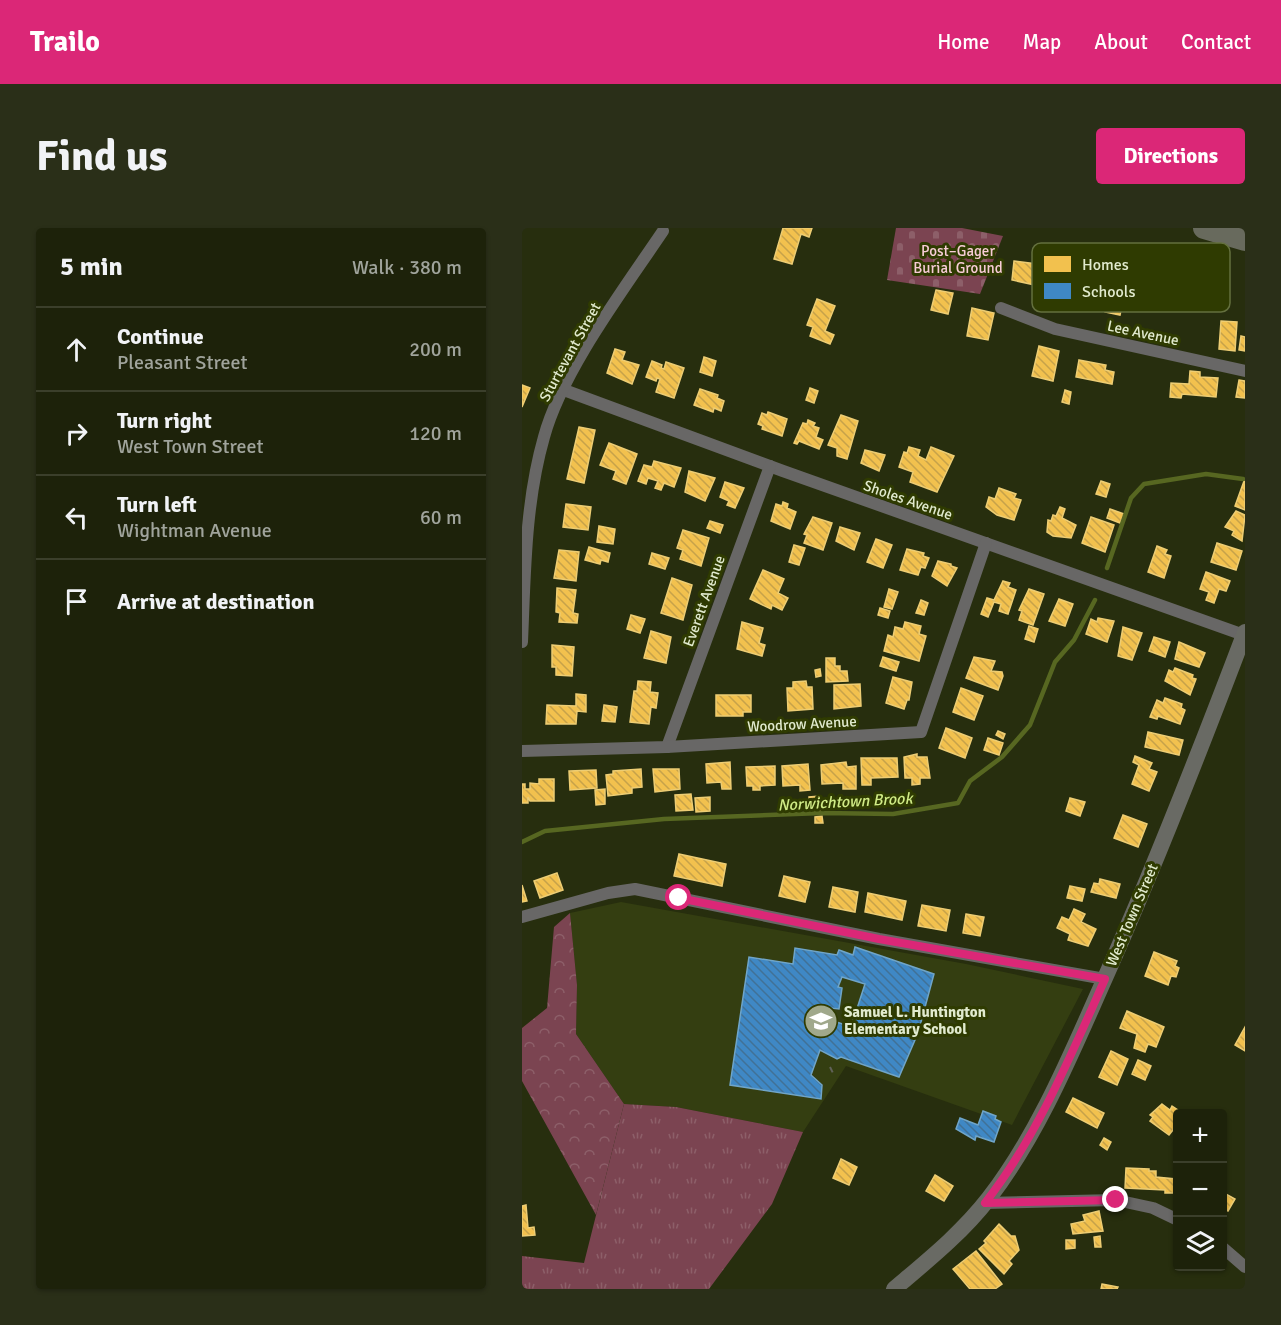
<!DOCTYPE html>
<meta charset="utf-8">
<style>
body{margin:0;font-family:Signika,sans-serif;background:#2a2f18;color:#f1f3f6}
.controls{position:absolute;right:18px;bottom:18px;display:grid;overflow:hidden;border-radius:6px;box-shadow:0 2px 4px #0004}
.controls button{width:54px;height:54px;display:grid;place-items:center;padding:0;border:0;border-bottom:2px solid #3b3f2b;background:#1d220a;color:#f1f3f6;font:30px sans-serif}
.stop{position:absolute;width:18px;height:18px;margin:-14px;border:4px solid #db2777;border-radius:50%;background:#fff}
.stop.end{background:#db2777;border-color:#fff;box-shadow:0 2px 6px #0008}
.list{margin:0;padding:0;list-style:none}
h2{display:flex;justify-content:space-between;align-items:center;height:78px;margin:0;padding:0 24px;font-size:26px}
h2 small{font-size:20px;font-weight:400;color:#a0a49c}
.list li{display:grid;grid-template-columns:39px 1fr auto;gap:18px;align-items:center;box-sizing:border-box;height:84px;padding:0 24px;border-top:2px solid #3b3f2b}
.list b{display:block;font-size:22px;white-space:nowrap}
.list p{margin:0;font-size:20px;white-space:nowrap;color:#a0a49c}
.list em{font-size:20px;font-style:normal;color:#a0a49c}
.icon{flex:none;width:33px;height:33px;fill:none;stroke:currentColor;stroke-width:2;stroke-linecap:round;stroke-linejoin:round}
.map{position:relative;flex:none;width:723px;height:1061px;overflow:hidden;border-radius:6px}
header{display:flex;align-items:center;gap:36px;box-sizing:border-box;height:84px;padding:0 30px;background:#db2777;color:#fff}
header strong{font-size:28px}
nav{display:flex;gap:33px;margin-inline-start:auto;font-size:21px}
.intro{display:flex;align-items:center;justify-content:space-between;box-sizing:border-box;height:144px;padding:0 36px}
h1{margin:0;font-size:42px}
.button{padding:15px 27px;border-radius:6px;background:#db2777;color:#fff;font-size:21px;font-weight:700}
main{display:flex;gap:36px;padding:0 36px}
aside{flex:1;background:#1d220a;border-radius:6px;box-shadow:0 2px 4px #0004}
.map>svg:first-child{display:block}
.built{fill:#343e11}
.grass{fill:url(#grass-tufts)}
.forest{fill:url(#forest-crowns)}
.cemetery{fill:url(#cemetery-stones)}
.homes{fill:url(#homes-back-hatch);stroke:#edcd74;stroke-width:1.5}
.schools{fill:url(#schools-back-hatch);stroke:#70a5c8;stroke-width:1.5;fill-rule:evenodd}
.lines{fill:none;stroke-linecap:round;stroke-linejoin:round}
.stream{stroke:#576721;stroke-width:4.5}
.path{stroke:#616259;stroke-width:2;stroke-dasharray:6 3;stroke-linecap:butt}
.minor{stroke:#686766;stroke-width:12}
.secondary{stroke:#696a64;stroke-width:16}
.motorway{stroke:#686a5d;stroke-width:22}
.route{stroke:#db2777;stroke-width:8}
.labels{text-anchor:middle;stroke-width:6;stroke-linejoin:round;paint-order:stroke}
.park-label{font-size:15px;fill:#f8ccd7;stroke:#2f3b01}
.street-label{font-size:15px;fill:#e1eace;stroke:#2f3b01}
.poi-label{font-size:15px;font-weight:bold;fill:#e1eace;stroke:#2f3b01;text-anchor:start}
.water-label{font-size:16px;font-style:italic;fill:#d1ec87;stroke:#2f3b01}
.key{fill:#2f3b01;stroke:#64703e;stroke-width:1.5}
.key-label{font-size:16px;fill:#e1eace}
</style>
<header>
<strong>Trailo</strong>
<nav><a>Home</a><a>Map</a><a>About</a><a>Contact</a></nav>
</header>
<div class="intro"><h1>Find us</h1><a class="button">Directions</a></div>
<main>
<aside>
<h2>5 min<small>Walk · 380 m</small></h2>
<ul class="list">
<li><svg class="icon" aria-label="ahead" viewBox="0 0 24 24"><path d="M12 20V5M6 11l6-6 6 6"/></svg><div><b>Continue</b><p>Pleasant Street</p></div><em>200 m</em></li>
<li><svg class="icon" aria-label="right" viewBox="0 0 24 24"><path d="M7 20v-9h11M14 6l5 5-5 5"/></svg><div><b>Turn right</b><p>West Town Street</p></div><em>120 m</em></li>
<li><svg class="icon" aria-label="left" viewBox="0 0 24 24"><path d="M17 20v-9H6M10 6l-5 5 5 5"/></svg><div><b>Turn left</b><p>Wightman Avenue</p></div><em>60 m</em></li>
<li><svg class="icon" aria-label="arrive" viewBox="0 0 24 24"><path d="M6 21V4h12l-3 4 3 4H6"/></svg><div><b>Arrive at destination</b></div></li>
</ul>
</aside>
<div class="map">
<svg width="723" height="1061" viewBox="0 0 723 1061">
<defs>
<pattern id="grass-tufts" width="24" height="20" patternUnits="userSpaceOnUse" patternTransform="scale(1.5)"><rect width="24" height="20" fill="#7b4451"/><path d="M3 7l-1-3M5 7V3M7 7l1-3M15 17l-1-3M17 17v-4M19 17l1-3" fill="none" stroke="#8d5f69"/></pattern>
<pattern id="forest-crowns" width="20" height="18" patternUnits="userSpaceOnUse" patternTransform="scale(1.5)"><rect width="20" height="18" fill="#7b4451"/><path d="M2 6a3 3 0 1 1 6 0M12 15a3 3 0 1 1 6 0" fill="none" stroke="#8d5f69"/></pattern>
<pattern id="cemetery-stones" width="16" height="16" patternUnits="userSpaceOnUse" patternTransform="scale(1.5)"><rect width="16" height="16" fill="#7b4451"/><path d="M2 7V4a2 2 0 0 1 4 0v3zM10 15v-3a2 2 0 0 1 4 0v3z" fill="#8d5f69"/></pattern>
<pattern id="homes-back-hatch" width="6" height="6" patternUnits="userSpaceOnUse" patternTransform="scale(1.5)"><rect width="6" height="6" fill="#f2c14e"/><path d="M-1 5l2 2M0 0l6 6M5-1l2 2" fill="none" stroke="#c6a24a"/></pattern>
<pattern id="schools-back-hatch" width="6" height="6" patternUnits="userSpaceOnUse" patternTransform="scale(1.5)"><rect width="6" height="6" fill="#3f88c5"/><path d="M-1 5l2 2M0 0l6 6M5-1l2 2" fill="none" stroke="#417196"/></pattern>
</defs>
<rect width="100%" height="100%" fill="#272e0e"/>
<!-- built -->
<polygon class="built" points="99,674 444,736 561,761 490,897 324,838 281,904 154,879 102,876 54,806 55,757 48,685"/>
<!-- grass -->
<polygon class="grass" points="102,876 154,879 281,904 250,976 187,1061 0,1061 0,1028 62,1035"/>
<!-- forest -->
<polygon class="forest" points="48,685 55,757 54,806 102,876 74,987 0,853 0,800 25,780 32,699"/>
<!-- cemetery -->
<polygon class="cemetery" points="374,0 440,0 481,8 458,66 365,52"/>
<!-- homes -->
<g class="homes">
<polygon points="261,0 290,0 287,9 279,6 270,36 252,31"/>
<polygon points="492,33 515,36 513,57 490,52"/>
<polygon points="588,60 603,63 598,87 583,84"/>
<polygon points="414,62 431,65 426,86 409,82"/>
<polygon points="295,71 313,78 303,103 312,107 308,116 288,108 291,99 285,97"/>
<polygon points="450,80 472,85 466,112 445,108"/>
<polygon points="699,93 715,94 713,123 697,121"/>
<polygon points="719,108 723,109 723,123 717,122"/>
<polygon points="517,118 537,123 531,153 510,148"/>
<polygon points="93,121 103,124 100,132 117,137 110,156 85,145"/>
<polygon points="182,129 194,133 190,148 178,144"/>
<polygon points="557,132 584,137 583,142 592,144 590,156 554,149"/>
<polygon points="130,133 140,137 139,140 142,141 144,134 162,140 152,170 134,164 138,151 135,150 134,153 124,149"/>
<polygon points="668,143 678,144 678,149 696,150 694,169 660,166 659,170 648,169 649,155 667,156"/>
<polygon points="717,152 723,153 723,170 714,169"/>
<polygon points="0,157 8,160 0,179"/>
<polygon points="288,160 296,163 292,175 284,172"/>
<polygon points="178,161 196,167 195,170 202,173 199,183 192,180 191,184 172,177"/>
<polygon points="543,162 549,164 547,176 540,174"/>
<polygon points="246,184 265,191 260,208 240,201 241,198 236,196 240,185 245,187"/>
<polygon points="319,187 336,193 325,231 315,228 315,220 306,217"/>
<polygon points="286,192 293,195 291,198 297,200 294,209 301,212 297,221 277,213 275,216 272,215 281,195 285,196"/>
<polygon points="57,199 73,202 62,255 45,251"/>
<polygon points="87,215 115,226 104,256 91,251 94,243 78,237"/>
<polygon points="387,219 398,222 396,228 404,232 409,219 432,228 415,264 388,254 391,244 377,239 382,224 385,225"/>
<polygon points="343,222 363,227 357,243 339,235"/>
<polygon points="132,233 159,240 152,259 142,255 139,262 133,260 136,253 126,250 124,256 116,253 122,237 130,239"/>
<polygon points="167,243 193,250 183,273 163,264"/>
<polygon points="579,253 588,256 584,269 574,266"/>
<polygon points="722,253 723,254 723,282 713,278"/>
<polygon points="203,254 222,260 213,280 205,277 207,273 198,269"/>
<polygon points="477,260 494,266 492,270 499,272 492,292 475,287 464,279 467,269 473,271"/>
<polygon points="261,274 266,276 265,280 274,284 268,301 249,293 254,276 260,278"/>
<polygon points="44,276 69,279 66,302 41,299"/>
<polygon points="538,279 543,281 540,290 554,297 549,310 531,308 525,304 526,292 529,293 531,287 534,288"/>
<polygon points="588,281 602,286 598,295 585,290"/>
<polygon points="714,283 723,287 720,313 710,307 712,303 703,299"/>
<polygon points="291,289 310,295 301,322 282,315 285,307 282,306"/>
<polygon points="569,289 592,297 583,324 560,315"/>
<polygon points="188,293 201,297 198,305 185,300"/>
<polygon points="77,298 93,301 91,316 75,314"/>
<polygon points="318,299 338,305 332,322 314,313"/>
<polygon points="161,302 187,310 179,338 158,331 161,322 155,320"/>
<polygon points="354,311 370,317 361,340 345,334"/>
<polygon points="695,315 720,323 714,342 689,334"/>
<polygon points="272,317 283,320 277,337 267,334"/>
<polygon points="635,318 645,322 643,326 649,328 642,350 626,344"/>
<polygon points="67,319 88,325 86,334 79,332 78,336 63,332"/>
<polygon points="385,321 402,325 401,328 407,330 403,340 399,339 396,347 378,342"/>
<polygon points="37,322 57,324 54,353 32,350"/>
<polygon points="130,325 147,330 143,341 127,336"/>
<polygon points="416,333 429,336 429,338 435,340 425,358 410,348"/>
<polygon points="241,342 262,351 256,365 266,370 260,382 250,377 249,381 228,371"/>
<polygon points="684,344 708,353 704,363 697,361 692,375 684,372 687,364 678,361"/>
<polygon points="150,350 170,357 161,392 139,385"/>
<polygon points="481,353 488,355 486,359 494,362 486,386 477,383 479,376 472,374 466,389 459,386 465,370 472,372"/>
<polygon points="35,360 54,362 51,385 56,386 55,395 37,394 38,385 34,384"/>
<polygon points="367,361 376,364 370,381 362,379"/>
<polygon points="507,361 522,366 511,397 497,392 500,383 497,382"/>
<polygon points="537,371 551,376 543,398 527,393"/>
<polygon points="399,372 406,375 402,387 394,385"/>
<polygon points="358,380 368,383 366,390 356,387"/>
<polygon points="109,387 123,391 118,405 105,401"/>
<polygon points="576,390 592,393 585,414 564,406 569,391 575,394"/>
<polygon points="220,394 241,400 237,415 243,417 240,428 215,421"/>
<polygon points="383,394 399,398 397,406 404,408 397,433 362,423 366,407 371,409 373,399 381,401"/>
<polygon points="507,398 516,401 512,414 503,411"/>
<polygon points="601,399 620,405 610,432 596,428"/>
<polygon points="129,403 149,409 144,435 122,430"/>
<polygon points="632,409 648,414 643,429 627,423"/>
<polygon points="657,414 683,425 677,439 653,431"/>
<polygon points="30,417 52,419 50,448 34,447 34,439 30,439"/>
<polygon points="361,429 377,434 374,443 358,438"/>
<polygon points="452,429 473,433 469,443 480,444 481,448 476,462 444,450"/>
<polygon points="304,430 313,430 313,438 318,438 318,443 325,443 326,453 304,454"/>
<polygon points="653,440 671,447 670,450 674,451 668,467 643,453 647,442 651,444"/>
<polygon points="298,441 299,448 294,449 293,442"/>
<polygon points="371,449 390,454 387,472 385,472 382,481 364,475"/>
<polygon points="116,453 129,454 128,464 136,465 134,480 129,479 127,496 108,494 112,463 115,463"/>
<polygon points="284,453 285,459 290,459 291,481 266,483 265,460 271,460 271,454"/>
<polygon points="338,456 339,478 312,481 312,457"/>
<polygon points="439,460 461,468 452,492 431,484"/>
<polygon points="54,466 64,467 64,484 55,483 54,496 24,496 25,477 54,478"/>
<polygon points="194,467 229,467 229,484 221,484 221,488 194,488"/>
<polygon points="643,470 660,476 659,480 663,482 658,496 636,488 635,491 628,489 635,472 641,475"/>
<polygon points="82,477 95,479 93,494 80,493"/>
<polygon points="424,500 450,510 443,530 417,520"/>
<polygon points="476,503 483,506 481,511 474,507"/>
<polygon points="626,504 661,512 657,527 623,519"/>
<polygon points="466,510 481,515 477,527 462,522"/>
<polygon points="395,526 395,529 405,529 408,550 398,550 398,556 390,557 390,550 383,550 382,529"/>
<polygon points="613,528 630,535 627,541 635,544 627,563 610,556 617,537 611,534"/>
<polygon points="339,530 375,530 376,549 349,550 349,557 340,557"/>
<polygon points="208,534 209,561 200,561 199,554 185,555 184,536"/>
<polygon points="324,534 325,539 334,538 334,561 321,561 321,555 300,556 299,537"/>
<polygon points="286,536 288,562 278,563 278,557 261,558 260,538"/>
<polygon points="253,538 253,557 238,558 238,562 231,562 231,558 225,558 224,539"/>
<polygon points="119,541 120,559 110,560 110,565 86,568 84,547 91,546 91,543"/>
<polygon points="131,541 157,541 158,561 133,564"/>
<polygon points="74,542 75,560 48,562 47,543"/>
<polygon points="17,551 32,551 32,573 8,573 6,569 6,575 0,575 0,556 3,556 3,561 8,561 8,555 17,556"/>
<polygon points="83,561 83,576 74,577 73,562"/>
<polygon points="169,566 171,582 154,583 153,567"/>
<polygon points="298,568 299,583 288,584 287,569"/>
<polygon points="188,569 188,583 174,584 173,570"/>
<polygon points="548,570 563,574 558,588 544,583"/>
<polygon points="601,587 625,596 616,619 592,610"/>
<polygon points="300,588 301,595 293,595 293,589"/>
<polygon points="157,626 204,636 200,658 152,648"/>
<polygon points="35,645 41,662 18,670 12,653"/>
<polygon points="262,648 288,654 283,674 257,668"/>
<polygon points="578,651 598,656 594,670 569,664 572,655 577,656"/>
<polygon points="0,657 5,673 0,674"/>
<polygon points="548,658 563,661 560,673 545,670"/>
<polygon points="311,659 336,664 333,684 307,679"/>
<polygon points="346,665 384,673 380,692 343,684"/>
<polygon points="400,677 428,682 424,703 396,698"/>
<polygon points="552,681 563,686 559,694 574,701 566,718 546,712 548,706 535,700 540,689 547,692"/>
<polygon points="444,686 462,689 458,708 441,705"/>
<polygon points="632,724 655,733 653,738 657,740 654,749 649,748 646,757 623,748"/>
<polygon points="605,783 642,799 634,819 626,816 623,824 612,820 615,806 598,800"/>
<polygon points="723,799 723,823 713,817"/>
<polygon points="589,823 606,831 595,857 577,849"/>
<polygon points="616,832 629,838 623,852 610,846"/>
<polygon points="551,870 582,885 575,900 544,884"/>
<polygon points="640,876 648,882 650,878 659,884 656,886 656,905 651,902 647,907 628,893 631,889 628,887"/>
<polygon points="582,910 589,914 585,922 578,917"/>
<polygon points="319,931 335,939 327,957 311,950"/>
<polygon points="604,940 627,941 627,943 634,943 634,949 654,951 654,965 643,965 643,962 603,960"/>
<polygon points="413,947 431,958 422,973 404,963"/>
<polygon points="700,964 713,971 706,983 700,980"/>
<polygon points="4,977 6,1000 12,999 13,1007 0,1008 0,978"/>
<polygon points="577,983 581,1003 551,1006 549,996 563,993 561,987"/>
<polygon points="477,996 489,1008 493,1008 497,1022 487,1033 490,1036 482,1046 457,1021 464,1015 462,1013"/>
<polygon points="578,1008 579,1019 573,1019 572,1009"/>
<polygon points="544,1012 553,1012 553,1020 544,1021"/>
<polygon points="454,1023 480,1056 473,1061 448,1061 431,1041"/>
<polygon points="580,1056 596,1059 595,1061 579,1061"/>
</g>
<!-- schools -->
<g class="schools">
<path d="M333,719L412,746L396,805L377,849L319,829L315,831L298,822L289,847L300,857L299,871L208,857L227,729L271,736L273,720L315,727L317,722L331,727ZM320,749L343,756L329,799L306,791L309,780L317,781L320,760L316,759Z"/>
<polygon points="461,883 474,888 473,891 479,894 472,914 454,908 453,912 434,901 438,890 456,897"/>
</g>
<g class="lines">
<!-- stream -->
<g class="stream">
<polyline points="585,340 609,270 622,256 684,246 721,251"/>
<polyline points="0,614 23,603 142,591 300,585 371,586 436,575 448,553 480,529 508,497 533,434 552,412 573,372"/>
</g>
<!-- path -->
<polyline class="path" points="308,839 311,845"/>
<!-- minor -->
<g class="minor">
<polyline points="479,80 533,101 723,143"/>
<polyline points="42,162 261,243 722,407"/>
<path d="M0,414C3,346 3,275 22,209C40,143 102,61 141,3"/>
<polyline points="145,519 248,238"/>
<polyline points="0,523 145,519 399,504 464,315"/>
<polyline points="0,689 86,665 113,661 357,711 583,751"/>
<polyline points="463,975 594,972 631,980 656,992"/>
<polyline points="700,1019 723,1039"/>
</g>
<!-- secondary -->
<path class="secondary" d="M372,1061C405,1033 440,1005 467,970C517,905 550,824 583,750C634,636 679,520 723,404"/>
<!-- motorway -->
<polyline class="motorway" points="682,0 723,12"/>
</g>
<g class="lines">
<!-- route -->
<path class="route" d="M157,670L357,711L583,751C549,827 515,909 463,975L594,972"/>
</g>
<!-- icons -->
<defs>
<g id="school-disc" transform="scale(1.725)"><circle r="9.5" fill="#a0a88b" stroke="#2f3b01"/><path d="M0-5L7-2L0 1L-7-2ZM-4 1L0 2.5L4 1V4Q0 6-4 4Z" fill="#fff"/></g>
</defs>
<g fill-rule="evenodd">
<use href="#school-disc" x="299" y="793"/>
</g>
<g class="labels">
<!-- park labels -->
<g class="park-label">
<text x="436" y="28">Post–Gager<tspan x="436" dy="17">Burial Ground</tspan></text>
</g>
<!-- street labels -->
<g class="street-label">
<text transform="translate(621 105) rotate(12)" y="5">Lee Avenue</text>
<text transform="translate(48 124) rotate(-61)" y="5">Sturtevant Street</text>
<text transform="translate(386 272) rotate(19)" y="5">Sholes Avenue</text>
<text transform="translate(182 373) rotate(-70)" y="5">Everett Avenue</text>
<text transform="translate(280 496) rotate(-3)" y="5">Woodrow Avenue</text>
<text transform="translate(610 687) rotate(-67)" y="5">West Town Street</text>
</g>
<!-- poi labels -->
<g class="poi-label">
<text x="322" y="789">Samuel L. Huntington<tspan x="322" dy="17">Elementary School</tspan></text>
</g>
<!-- water labels -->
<g class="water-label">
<text transform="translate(323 573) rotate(-3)" y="6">Norwichtown Brook</text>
</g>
</g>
<!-- legend -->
<rect x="510" y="15" width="198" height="69" rx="9" class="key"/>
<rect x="522" y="28" width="27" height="16" fill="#f2c14e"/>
<rect x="522" y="55" width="27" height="16" fill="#3f88c5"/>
<g class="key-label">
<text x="560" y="42">Homes</text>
<text x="560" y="69">Schools</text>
</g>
</svg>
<div class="controls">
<button>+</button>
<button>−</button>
<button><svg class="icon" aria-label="layers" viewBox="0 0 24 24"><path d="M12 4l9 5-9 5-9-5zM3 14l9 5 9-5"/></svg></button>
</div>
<div class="stop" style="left:157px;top:670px"></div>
<div class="stop end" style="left:594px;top:972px"></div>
</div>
</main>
